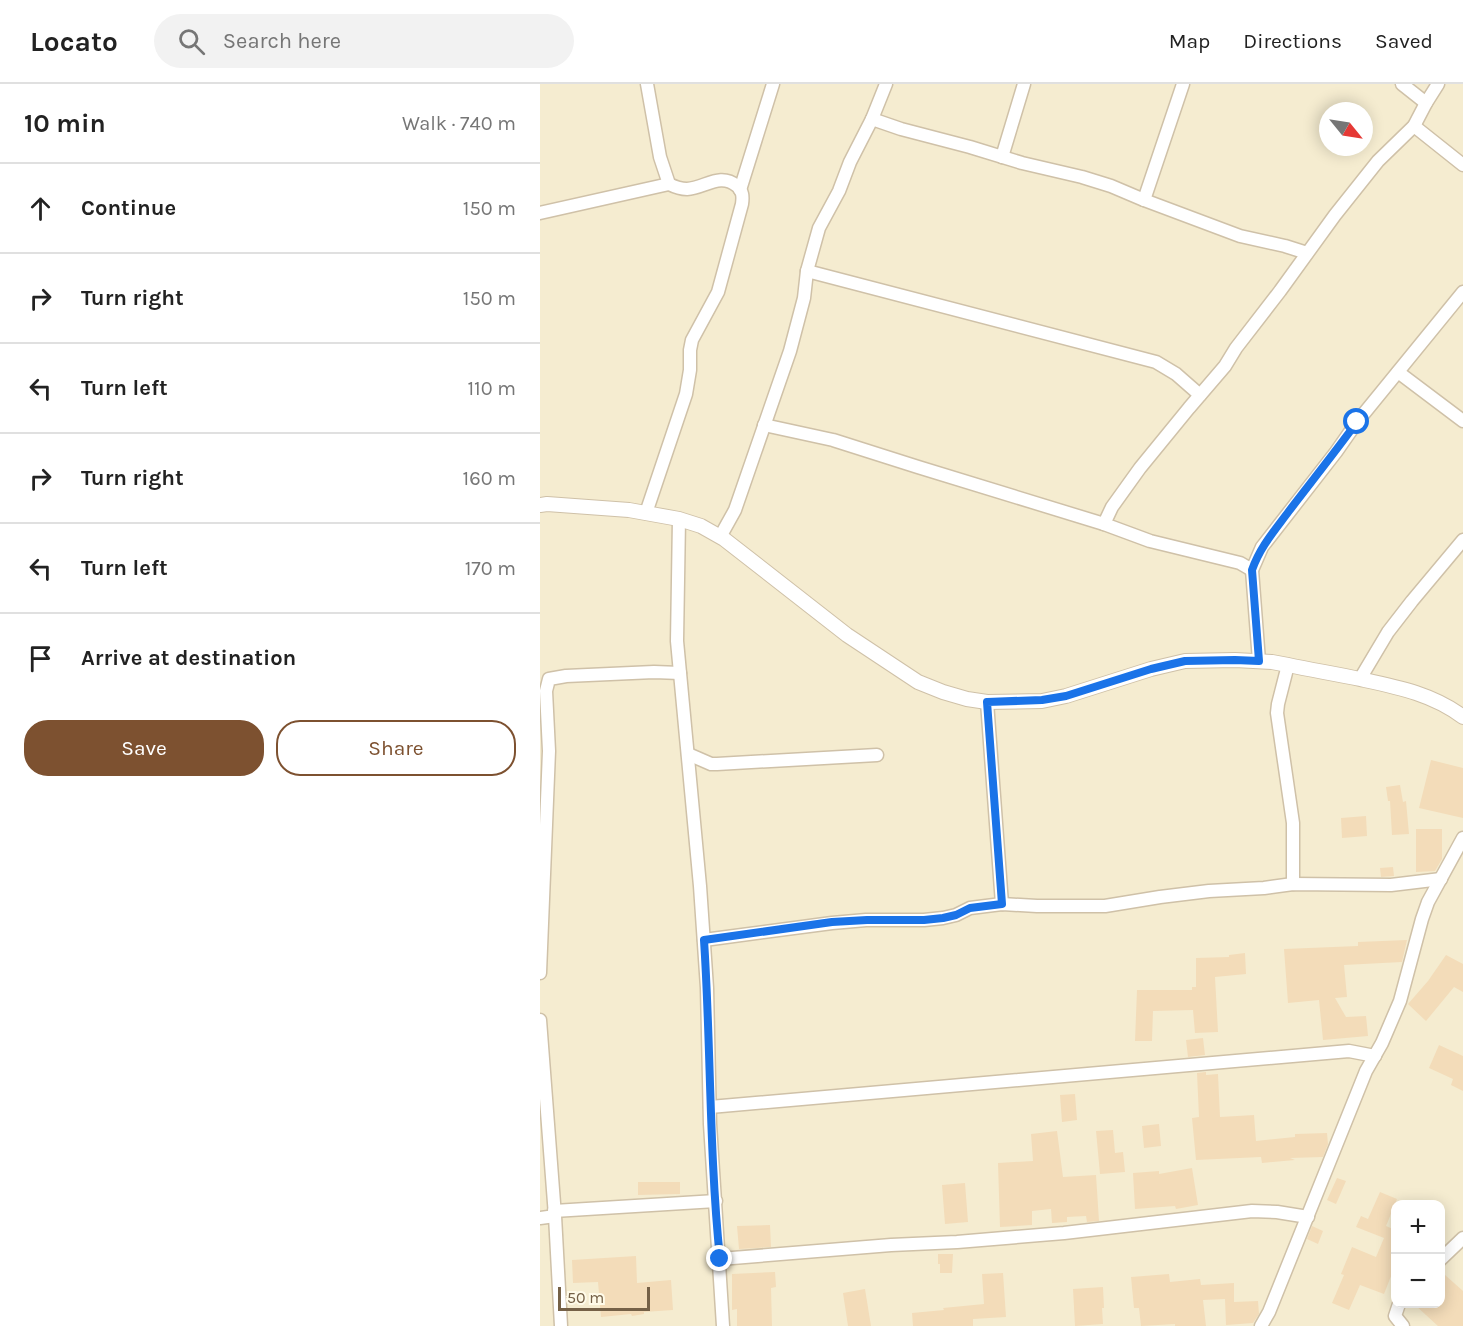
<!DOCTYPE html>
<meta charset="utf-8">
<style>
body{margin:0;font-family:Karla,sans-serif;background:#f2f2f2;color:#222}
.controls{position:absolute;right:18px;bottom:18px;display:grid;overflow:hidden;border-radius:12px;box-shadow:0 3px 15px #0003}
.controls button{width:54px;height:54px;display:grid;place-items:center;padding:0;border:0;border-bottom:2px solid #e0e0e0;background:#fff;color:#222;font:30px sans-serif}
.compass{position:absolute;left:779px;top:18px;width:54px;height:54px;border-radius:50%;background:#fff;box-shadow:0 3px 15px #0003;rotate:120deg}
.scale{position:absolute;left:18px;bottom:15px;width:92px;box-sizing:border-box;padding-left:6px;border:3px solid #756147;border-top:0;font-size:16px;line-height:21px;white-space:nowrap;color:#756147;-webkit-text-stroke:4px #fffbe9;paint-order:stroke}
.stop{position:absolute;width:18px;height:18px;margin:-14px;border:4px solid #1a73e8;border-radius:50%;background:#fff}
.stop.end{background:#1a73e8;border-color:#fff;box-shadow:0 2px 6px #0008}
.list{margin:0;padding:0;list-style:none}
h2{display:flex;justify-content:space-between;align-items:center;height:78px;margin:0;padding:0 24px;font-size:26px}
h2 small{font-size:20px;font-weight:400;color:#767676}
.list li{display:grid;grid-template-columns:39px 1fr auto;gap:18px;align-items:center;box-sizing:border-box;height:90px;padding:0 24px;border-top:2px solid #e0e0e0}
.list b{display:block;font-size:22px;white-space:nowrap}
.list em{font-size:20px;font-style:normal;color:#767676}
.actions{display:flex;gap:12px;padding:18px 24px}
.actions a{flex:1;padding:14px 0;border:2px solid #7d5130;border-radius:24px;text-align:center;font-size:21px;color:#7d5130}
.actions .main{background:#7d5130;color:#fff}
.icon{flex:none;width:33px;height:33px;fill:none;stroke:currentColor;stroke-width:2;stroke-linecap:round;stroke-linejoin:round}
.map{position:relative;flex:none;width:923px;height:1242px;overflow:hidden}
header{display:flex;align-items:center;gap:36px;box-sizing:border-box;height:84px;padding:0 30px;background:#fff;border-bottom:2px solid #e0e0e0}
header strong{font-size:28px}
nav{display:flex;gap:33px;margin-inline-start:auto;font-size:21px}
.search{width:420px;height:54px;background:#f2f2f2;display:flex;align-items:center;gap:15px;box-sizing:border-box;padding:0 21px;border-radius:33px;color:#767676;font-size:22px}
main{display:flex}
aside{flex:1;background:#fff}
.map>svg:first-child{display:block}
.residential{fill:#f5ecd0;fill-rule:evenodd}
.building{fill:#f3dcb9}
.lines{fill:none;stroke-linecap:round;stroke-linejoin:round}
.minor-casing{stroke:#cfc1a8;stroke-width:15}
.tertiary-casing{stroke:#cfc1a8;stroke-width:16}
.minor{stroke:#fff;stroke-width:12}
.tertiary{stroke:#fff;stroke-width:14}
.route{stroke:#1a73e8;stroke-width:8}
</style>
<header>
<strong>Locato</strong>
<div class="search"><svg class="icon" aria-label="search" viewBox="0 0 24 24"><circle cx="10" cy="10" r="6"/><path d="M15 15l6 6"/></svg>Search here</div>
<nav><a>Map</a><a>Directions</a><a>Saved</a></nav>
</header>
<main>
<aside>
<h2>10 min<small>Walk · 740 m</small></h2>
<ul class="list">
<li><svg class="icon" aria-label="ahead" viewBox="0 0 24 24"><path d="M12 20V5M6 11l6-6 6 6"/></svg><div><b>Continue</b></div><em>150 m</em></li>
<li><svg class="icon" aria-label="right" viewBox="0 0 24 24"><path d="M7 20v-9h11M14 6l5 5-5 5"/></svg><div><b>Turn right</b></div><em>150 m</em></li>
<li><svg class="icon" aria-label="left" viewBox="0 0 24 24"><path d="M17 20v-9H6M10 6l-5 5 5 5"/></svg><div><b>Turn left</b></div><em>110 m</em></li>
<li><svg class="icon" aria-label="right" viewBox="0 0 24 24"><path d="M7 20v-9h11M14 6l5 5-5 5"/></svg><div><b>Turn right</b></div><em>160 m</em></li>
<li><svg class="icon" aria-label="left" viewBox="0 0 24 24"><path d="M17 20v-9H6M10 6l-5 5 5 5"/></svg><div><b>Turn left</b></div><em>170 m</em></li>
<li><svg class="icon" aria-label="arrive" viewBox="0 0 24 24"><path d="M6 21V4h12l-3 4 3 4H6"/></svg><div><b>Arrive at destination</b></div></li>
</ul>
<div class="actions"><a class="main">Save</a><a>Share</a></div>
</aside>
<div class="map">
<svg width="923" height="1242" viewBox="0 0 923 1242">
<rect width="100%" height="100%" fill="#fdf8e2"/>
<!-- residential -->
<path class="residential" d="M0,0H923V1242H0ZM788,27H824V63H788ZM856,1120H900V1220H856Z"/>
<!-- building -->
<g class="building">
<polygon points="891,676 923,684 923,734 879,724"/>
<polygon points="860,701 863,718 866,717 869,750 852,751 850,717 848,717 846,703"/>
<polygon points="826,732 827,752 802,754 801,734"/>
<polygon points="876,745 902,745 902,775 895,787 876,788"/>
<polygon points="853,783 854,792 841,793 840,784"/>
<polygon points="867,856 862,878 804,881 807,913 795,914 806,933 826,932 828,952 783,956 779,916 748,919 744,865 818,862 818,858"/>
<polygon points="705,869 706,890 675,893 678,948 655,949 653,926 613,927 612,957 595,957 597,906 652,906 652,903 656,903 656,874 689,873 689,871"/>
<polygon points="906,871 923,880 923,908 914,903 886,937 868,920 888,897"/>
<polygon points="663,954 665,971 648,973 646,956"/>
<polygon points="899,961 923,972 923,1007 911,1001 913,995 889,984"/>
<polygon points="666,988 666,991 678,990 680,1033 714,1031 716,1057 755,1053 755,1050 787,1049 788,1060 783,1073 750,1074 755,1076 722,1079 721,1073 656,1076 652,1034 659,1033 657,989"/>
<polygon points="535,1010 537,1036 522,1038 520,1011"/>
<polygon points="619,1040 621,1062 604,1064 602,1042"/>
<polygon points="573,1046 575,1069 583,1068 585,1088 560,1090 556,1047"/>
<polygon points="517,1047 523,1093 556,1091 559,1137 547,1138 546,1132 527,1133 527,1138 512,1139 511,1125 492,1127 492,1141 460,1143 458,1079 493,1077 491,1050"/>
<polygon points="652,1084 658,1121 636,1125 635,1122 595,1125 593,1089 619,1087 619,1090"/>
<polygon points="797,1094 806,1097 796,1120 787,1116"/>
<polygon points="98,1098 140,1098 140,1110 98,1111"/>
<polygon points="425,1099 428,1138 405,1140 402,1101"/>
<polygon points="840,1108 857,1115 846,1142 855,1146 855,1182 844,1210 820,1201 809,1226 792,1219 804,1191 801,1190 812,1163 836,1173 844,1154 816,1143 821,1132 828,1135"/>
<polygon points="230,1141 231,1163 199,1165 197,1142"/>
<polygon points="772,1142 783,1147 778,1160 767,1155"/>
<polygon points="398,1170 413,1170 412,1189 400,1189 400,1180 398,1180"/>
<polygon points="96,1172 97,1199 131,1196 133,1226 104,1228 104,1230 92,1232 91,1230 61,1233 58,1198 33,1199 32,1176"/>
<polygon points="235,1188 236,1203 231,1204 232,1242 197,1242 197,1225 192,1226 192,1190"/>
<polygon points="463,1189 466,1233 433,1235 433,1242 373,1242 372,1229 404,1226 403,1224 444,1220 442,1190"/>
<polygon points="629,1190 630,1198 660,1195 661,1201 694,1199 694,1218 718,1217 719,1230 713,1239 686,1241 685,1215 663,1216 666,1242 635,1242 635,1240 601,1242 599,1224 594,1224 591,1193"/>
<polygon points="905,1191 923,1207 923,1242 898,1242 874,1220 900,1220 900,1196"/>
<polygon points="563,1203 564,1224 562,1224 563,1240 535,1242 533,1205"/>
<polygon points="325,1205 331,1242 308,1242 303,1209"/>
</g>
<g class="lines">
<!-- minor casing -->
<g class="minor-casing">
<g id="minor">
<polyline points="862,0 886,19"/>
<polyline points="332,35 346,0"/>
<polyline points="874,42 923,81"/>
<polyline points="462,73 484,0"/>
<polyline points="200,106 233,0"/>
<polyline points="604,116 643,0"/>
<polyline points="0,129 129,100"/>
<polyline points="267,187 616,278 636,290 660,311"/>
<polyline points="858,288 923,337"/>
<polyline points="224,341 293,356 378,383 564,440"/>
<path d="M106,429L146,310L150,286V266L152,256L178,208L202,120C203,113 203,107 197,102C180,88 165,104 147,105C141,105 135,103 129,100L120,73L107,0"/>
<polyline points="139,435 137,557 160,802 167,904 170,1040 183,1242"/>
<polyline points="180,453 195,426 250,267 264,214 267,187 279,144 299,107 310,78 332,35 361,45 430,63 482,79 542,93 571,102 604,116 700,152 745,162 767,169"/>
<polyline points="712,486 700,479 610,457 564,440 572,423 600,384 649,324 685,282 696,264 740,207 795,131 838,77 874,42 886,19 898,0"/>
<polyline points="719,577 712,486 722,463 796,368 817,338 923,208"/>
<polyline points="748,581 738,620 737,629 753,739 753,800"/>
<polyline points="820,595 848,548 872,517 923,456"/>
<polyline points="447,618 462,820"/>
<polyline points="148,670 171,680 177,680 337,671"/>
<polyline points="164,856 292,839 326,836 384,836 403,834 416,831 430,824 462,820 497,822 565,822 620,813 669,807 724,804 753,800 851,801 901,795"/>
<polyline points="0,889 9,667 6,607 9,595 26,592 114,588 140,589"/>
<polyline points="0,936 15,1132 0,1134"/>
<polyline points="170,1023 809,967 835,972"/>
<polyline points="14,1127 176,1117"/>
<polyline points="15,1132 21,1242"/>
<polyline points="180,1175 351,1161 417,1158 524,1149 712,1127 737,1128 768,1133"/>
<polyline points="900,1176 923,1154"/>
<polyline points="859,1220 855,1232 863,1242"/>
<polyline points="721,1242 729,1228 826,987 842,959 860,917 882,835 888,818 923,754"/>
</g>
</g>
<!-- tertiary casing -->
<g class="tertiary-casing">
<path id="tertiary" d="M0,421L7,420L89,426L139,435L161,442L184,455L307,551L378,598L403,608L427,615L447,618L502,617L526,612L611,585L645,577L695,576L732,578L748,581C772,586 796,590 820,595C857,603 893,610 923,633"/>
</g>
<!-- minor -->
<use href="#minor" class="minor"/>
<!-- tertiary -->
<use href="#tertiary" class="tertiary"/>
</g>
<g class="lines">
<!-- route -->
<path class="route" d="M180,1175C169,1069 171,962 164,856L292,838L327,836H384L403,834L416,831L430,824L462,820L447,618L502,616L526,612L611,585L645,577L695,576L719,577L712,486C720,463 735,446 749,427C772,397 795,368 817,338"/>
</g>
</svg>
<div class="controls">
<button>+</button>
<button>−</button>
</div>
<svg class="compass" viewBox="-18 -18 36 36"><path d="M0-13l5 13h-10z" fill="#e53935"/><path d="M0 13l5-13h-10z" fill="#767676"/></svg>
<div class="scale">50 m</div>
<div class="stop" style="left:817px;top:338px"></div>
<div class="stop end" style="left:180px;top:1175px"></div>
</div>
</main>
